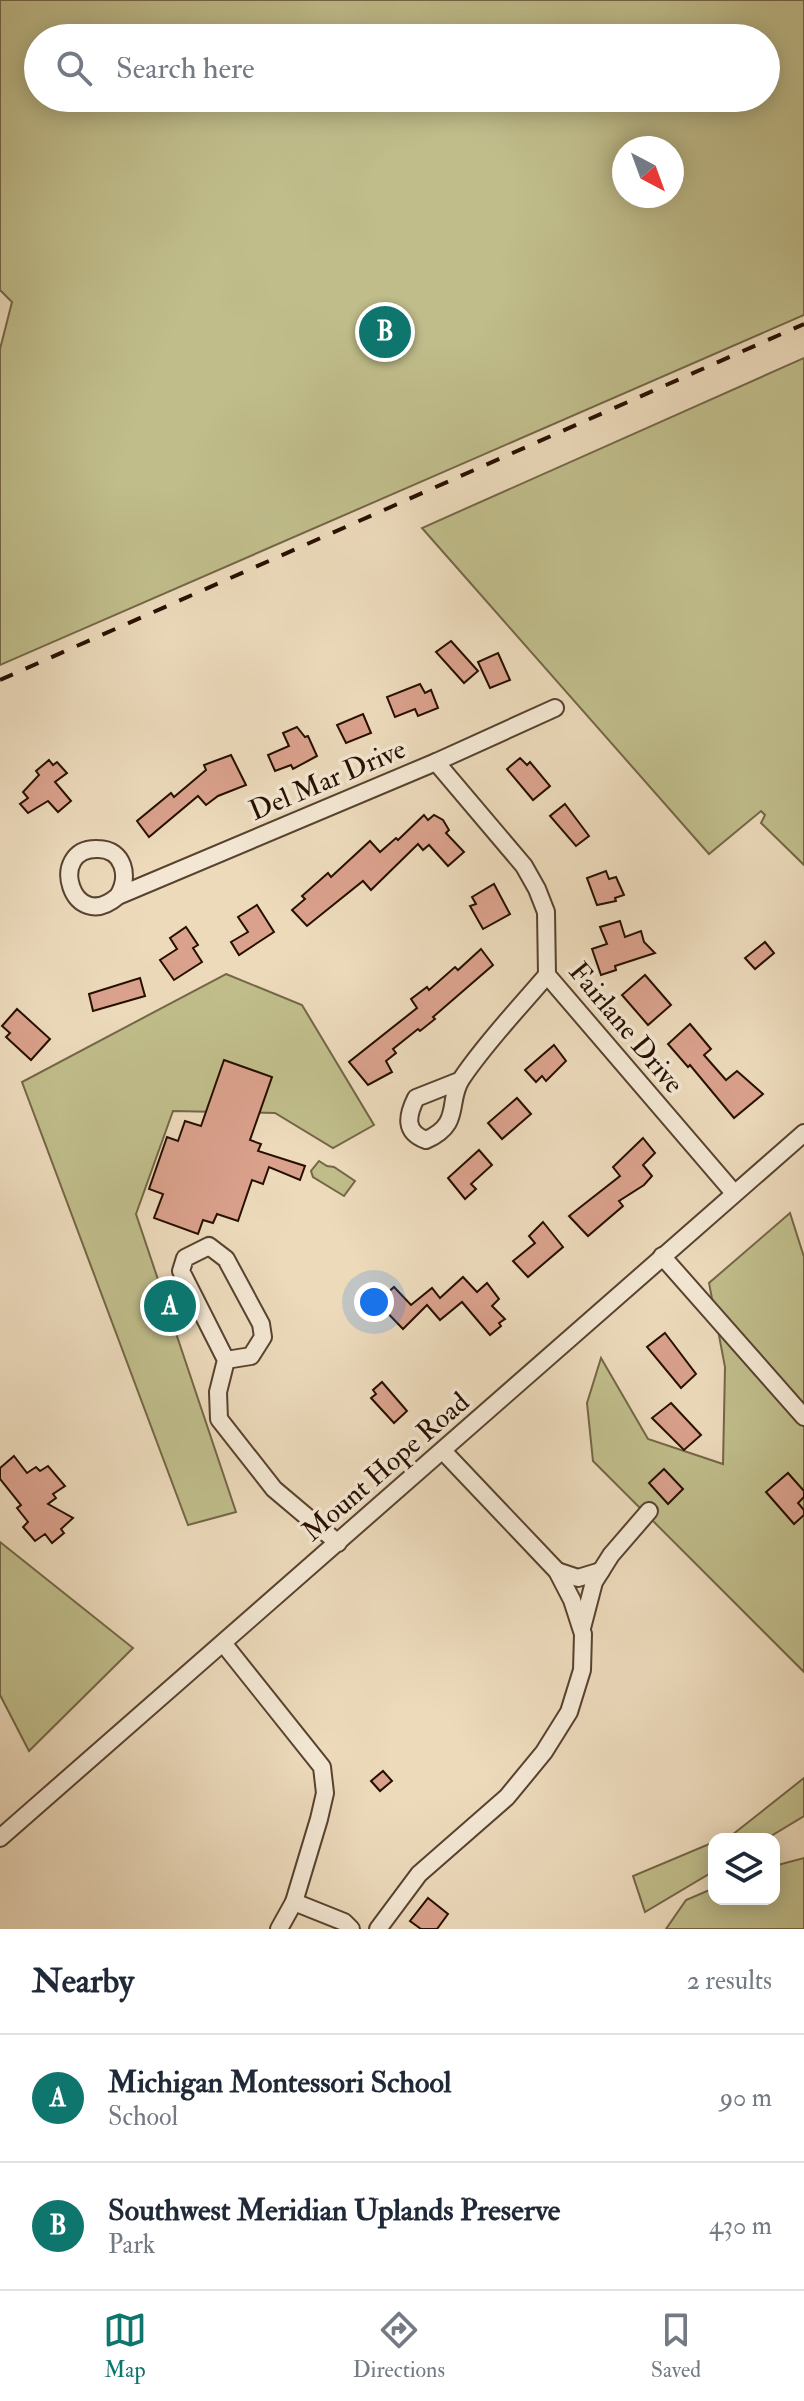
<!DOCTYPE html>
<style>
body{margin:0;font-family:"IM FELL Double Pica",serif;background:#f2f2f3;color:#1f2937}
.controls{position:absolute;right:24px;bottom:24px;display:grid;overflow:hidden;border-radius:16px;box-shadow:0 4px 20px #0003}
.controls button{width:72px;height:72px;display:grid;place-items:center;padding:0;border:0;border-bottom:2px solid #e0e1e3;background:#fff;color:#1f2937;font:40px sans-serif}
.compass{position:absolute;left:612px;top:136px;width:72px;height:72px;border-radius:50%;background:#fff;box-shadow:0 4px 20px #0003;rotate:139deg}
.you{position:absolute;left:374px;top:1302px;width:28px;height:28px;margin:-20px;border:6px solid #fff;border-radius:50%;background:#1a73e8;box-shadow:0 0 0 12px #1a73e833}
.badge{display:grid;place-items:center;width:52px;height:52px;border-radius:50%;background:#0f766e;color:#fff;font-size:26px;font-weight:700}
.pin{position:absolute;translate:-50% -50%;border:4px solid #fff;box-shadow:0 2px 8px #0006}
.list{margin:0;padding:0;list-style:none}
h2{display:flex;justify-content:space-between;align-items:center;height:104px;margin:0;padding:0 32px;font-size:34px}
h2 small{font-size:26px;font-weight:400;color:#747a83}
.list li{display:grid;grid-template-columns:52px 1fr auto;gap:24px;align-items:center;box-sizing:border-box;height:128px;padding:0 32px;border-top:2px solid #e0e1e3}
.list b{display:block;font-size:30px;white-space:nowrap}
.list p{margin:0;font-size:26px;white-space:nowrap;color:#747a83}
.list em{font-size:26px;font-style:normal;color:#747a83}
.icon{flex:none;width:44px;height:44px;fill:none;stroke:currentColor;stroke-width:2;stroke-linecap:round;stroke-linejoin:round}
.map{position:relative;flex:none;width:804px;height:1929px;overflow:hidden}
.search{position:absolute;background:#fff;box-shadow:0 4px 20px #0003;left:24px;right:24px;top:24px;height:88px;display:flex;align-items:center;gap:20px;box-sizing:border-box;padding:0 28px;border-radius:44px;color:#747a83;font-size:30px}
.sheet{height:360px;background:#fff}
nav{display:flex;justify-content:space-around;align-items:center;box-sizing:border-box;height:112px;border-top:2px solid #e0e1e3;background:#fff;font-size:22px;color:#747a83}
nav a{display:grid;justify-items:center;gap:4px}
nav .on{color:#0f766e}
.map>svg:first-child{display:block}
.green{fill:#c0bd8b;stroke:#746646;stroke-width:2;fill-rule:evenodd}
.building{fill:#daa18c;stroke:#270f00;stroke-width:2}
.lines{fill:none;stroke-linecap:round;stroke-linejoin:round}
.minor-casing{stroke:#58422f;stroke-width:20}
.minor{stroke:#f3e7d3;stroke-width:16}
.rail{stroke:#270f00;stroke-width:4;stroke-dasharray:14 14;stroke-linecap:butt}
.labels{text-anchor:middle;stroke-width:7;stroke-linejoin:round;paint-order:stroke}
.street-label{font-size:28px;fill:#270f00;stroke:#f3e7d3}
</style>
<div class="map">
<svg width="804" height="1929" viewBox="0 0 804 1929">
<rect width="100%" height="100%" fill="#ecdabb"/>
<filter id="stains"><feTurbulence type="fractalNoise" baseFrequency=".0025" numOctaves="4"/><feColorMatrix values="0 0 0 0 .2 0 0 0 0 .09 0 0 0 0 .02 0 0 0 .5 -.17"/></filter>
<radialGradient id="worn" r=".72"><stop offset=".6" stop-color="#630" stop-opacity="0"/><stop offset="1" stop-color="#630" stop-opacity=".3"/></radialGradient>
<!-- green -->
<g class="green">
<path d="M0,0H804V315L0,665V349L12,302L0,290ZM38,38H766V98H38ZM624,148H672V196H624Z"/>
<polygon points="804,358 804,865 761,823 765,815 761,811 709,854 422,528"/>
<polygon points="226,974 302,1005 374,1125 333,1148 275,1113 173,1111 136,1214 236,1512 188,1525 22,1082"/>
<polygon points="319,1161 327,1166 334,1167 355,1181 344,1196 313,1177 311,1171"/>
<polygon points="790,1213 804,1257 804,1672 593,1461 587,1403 601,1358 648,1439 723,1464 725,1367 709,1283"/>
<polygon points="0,1542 133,1648 29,1751 0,1695"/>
<polygon points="804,1778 804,1816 766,1839 722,1839 732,1835"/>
<polygon points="714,1842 714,1871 645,1912 633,1876"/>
<polygon points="804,1858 804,1929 666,1929 686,1900 714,1888 714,1899 774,1899 774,1866"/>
</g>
<!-- building -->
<g class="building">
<polygon points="451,641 478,671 464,683 436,652"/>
<polygon points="498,653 510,680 490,688 478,662"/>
<polygon points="420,684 425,693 431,690 438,708 418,716 415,709 395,717 387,697"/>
<polygon points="363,714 371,733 346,743 337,725"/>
<polygon points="297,727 305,737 308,736 317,756 293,769 291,765 275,771 268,755 289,746 283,733"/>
<polygon points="231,755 246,785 218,796 206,805 198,796 149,837 137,821 171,793 174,797 206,770 204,765"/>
<polygon points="520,758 527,765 530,762 550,786 533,800 507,769"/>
<polygon points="49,760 53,765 57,762 67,773 55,782 71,801 58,812 48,801 28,813 20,804 28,798 23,792 39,775 36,771"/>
<polygon points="565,804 589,836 576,846 550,816"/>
<polygon points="424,815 428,820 434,815 443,820 449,830 446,833 464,852 448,866 429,845 423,850 418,844 371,890 363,881 307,926 292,910 305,899 302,896 328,873 331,877 370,841 380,852 396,838 398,840"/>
<polygon points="606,871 609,879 616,877 624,895 615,898 616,901 597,905 587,878"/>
<polygon points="494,884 510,914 483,929 470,906 476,904 472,897"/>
<polygon points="257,905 274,932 239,955 231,942 248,932 238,917"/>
<polygon points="620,921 625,937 641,931 644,942 655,953 615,966 616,970 601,975 592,949 607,944 600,927"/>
<polygon points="186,927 198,945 193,948 202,962 174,980 160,960 177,949 170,938"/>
<polygon points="765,942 774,953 755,969 745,958"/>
<polygon points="481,949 493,965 433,1017 435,1019 420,1031 418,1029 393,1049 396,1053 386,1061 392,1072 368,1085 349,1062 417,1008 411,999 427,987 429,990 455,967 458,970"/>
<polygon points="645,975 671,1005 648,1025 622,995"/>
<polygon points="140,978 145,996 93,1011 89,994"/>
<polygon points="17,1009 50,1039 31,1060 6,1037 10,1033 2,1026"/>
<polygon points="690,1024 711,1049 704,1055 726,1080 737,1071 763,1094 734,1118 690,1065 688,1067 668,1044"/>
<polygon points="554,1045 566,1061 546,1081 542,1076 536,1082 525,1070"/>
<polygon points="224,1060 272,1077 250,1140 261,1144 258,1151 305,1166 300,1180 269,1167 263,1184 252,1180 238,1221 217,1214 213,1223 203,1220 198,1234 154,1218 163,1194 149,1189 167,1137 178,1141 185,1121 201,1126"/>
<polygon points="517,1098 531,1114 502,1139 488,1123"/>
<polygon points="643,1138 655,1153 643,1165 652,1176 644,1185 619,1201 623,1206 588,1236 569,1216 620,1176 613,1167"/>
<polygon points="479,1150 492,1165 471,1184 476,1189 465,1199 448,1178"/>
<polygon points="543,1222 563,1247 528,1277 513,1261 535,1243 529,1236"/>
<polygon points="463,1277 477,1292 487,1283 499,1299 492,1306 505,1319 499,1323 501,1326 490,1335 462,1302 440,1320 427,1305 403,1329 377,1302 394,1287 411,1305 432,1288 440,1298"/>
<polygon points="665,1333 696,1374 681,1388 647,1347"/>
<polygon points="382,1382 407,1411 394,1423 371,1398 376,1394 373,1390"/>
<polygon points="671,1403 701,1435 684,1450 652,1418"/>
<polygon points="14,1456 27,1473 36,1467 40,1471 48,1466 65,1486 53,1494 56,1498 48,1504 73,1518 61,1529 64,1533 52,1543 45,1534 35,1541 23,1527 28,1522 17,1508 21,1505 0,1479 0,1468"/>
<polygon points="664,1469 683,1489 668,1504 649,1483"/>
<polygon points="788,1473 804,1491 804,1497 798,1503 804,1510 804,1515 794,1524 766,1492"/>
<polygon points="383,1771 392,1781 380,1791 371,1781"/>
<polygon points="428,1898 448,1914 437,1929 421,1929 410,1921"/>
</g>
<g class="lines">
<!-- minor casing -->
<g class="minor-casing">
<g id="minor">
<polyline points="436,762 524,866 537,889 546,912 547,975 734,1193"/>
<path d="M118,896C130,877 124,849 98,849C46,847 72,936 118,896L436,762L555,708"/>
<path d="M459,1081L416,1098C407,1116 404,1132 426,1140C463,1124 446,1101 462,1078C487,1041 519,1008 547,975"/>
<polyline points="662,1256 804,1417"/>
<polyline points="226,1360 251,1356 263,1337 261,1324 226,1259 209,1246 185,1258 181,1271 226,1360 218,1392 219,1419 274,1489 338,1543"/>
<polyline points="557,1571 578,1578 601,1571"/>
<polyline points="582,1628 594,1582 611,1555 649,1511"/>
<polyline points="223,1643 322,1767 325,1793 319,1819 294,1902 279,1929"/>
<polyline points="0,1838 804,1133"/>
<polyline points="294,1902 344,1922 351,1929"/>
<polyline points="378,1929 419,1874 507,1797 544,1752 569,1712 582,1670 583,1634 572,1600 557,1571 443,1451"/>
</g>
</g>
<!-- minor -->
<use href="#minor" class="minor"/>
<!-- rail -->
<polyline class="rail" points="0,680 804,324"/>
</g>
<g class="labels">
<!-- street labels -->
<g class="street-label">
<text transform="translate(327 779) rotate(-23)" y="10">Del Mar Drive</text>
<text transform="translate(627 1027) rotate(50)" y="10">Fairlane Drive</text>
<text transform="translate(385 1466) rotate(-41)" y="10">Mount Hope Road</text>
</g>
</g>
<rect width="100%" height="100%" filter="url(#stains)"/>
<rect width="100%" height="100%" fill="url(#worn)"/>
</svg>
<div class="controls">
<button><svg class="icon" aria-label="layers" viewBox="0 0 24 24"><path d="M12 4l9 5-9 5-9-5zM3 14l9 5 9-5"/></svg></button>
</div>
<svg class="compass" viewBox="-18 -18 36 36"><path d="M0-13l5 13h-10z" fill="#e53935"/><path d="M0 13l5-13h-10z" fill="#747a83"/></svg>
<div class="you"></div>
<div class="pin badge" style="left:170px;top:1306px">A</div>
<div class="pin badge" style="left:385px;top:332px">B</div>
<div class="search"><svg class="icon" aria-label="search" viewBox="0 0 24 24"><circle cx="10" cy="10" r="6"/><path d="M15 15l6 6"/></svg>Search here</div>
</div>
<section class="sheet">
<h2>Nearby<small>2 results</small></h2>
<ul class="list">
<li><span class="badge">A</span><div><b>Michigan Montessori School</b><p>School</p></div><em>90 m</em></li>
<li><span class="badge">B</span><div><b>Southwest Meridian Uplands Preserve</b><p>Park</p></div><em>430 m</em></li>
</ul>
</section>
<nav>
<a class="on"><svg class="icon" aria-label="map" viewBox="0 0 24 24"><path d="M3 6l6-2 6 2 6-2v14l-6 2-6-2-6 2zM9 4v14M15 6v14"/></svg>Map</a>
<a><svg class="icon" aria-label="directions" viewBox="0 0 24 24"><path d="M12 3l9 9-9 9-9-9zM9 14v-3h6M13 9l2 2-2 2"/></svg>Directions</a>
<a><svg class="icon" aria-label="saved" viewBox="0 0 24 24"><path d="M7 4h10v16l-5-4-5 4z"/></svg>Saved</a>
</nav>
